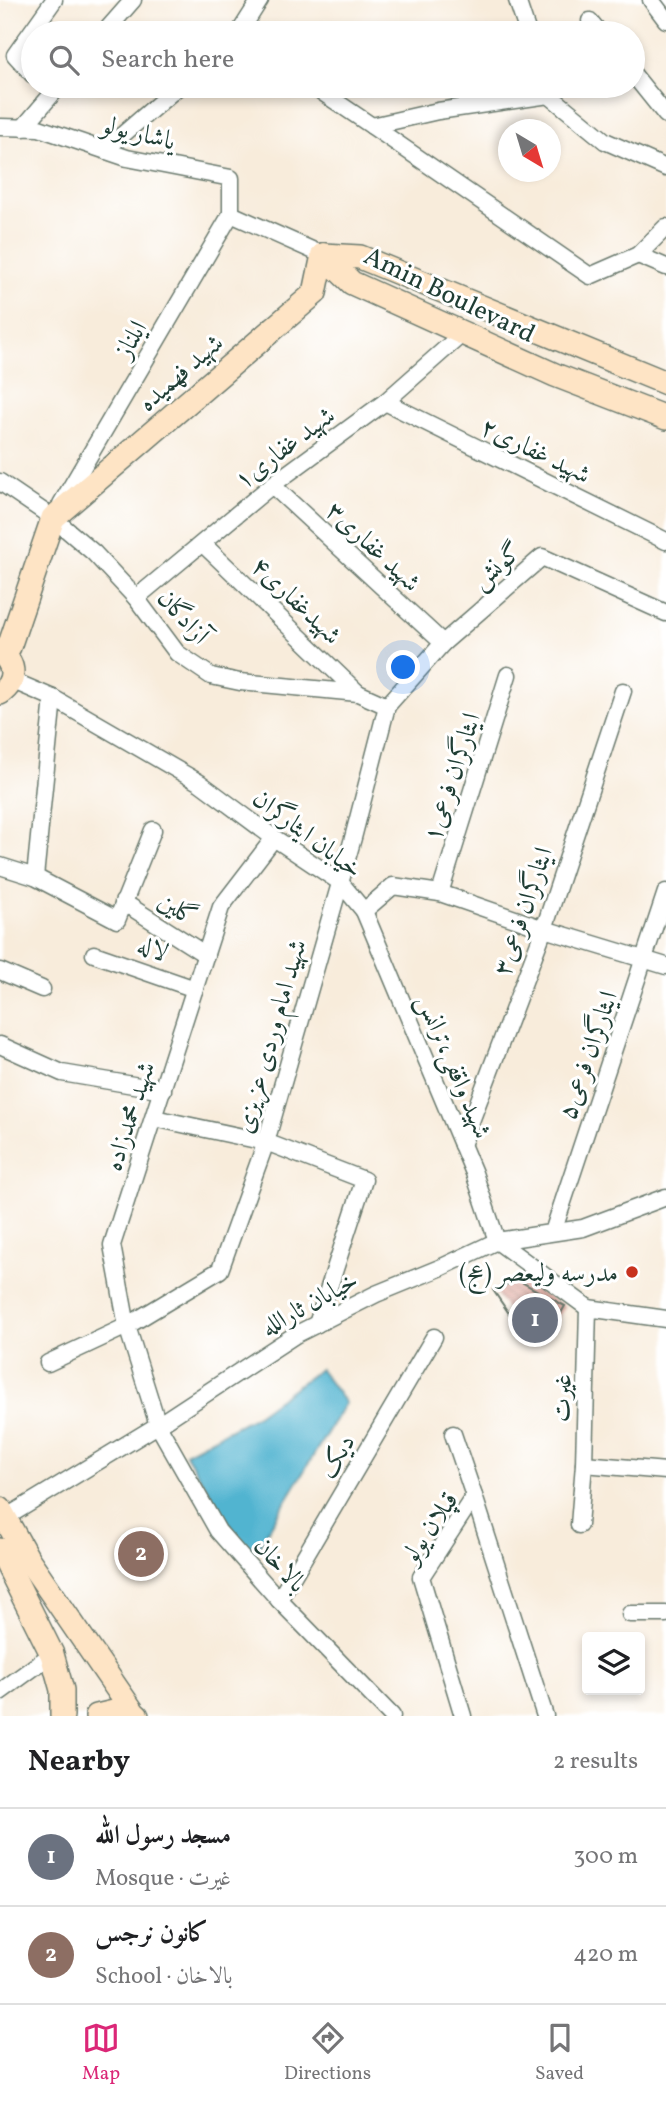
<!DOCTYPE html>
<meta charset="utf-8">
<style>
body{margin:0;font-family:Vollkorn,Amiri,serif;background:#f2f2f2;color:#202124}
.controls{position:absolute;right:21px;bottom:21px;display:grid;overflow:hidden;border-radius:7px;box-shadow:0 4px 10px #0003}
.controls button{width:63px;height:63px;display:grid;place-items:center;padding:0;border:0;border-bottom:2px solid #e0e0e0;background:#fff;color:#202124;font:35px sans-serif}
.compass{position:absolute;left:498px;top:119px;width:63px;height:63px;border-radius:50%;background:#fff;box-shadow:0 4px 10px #0003;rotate:142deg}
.you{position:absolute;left:404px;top:668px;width:24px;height:24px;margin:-18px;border:5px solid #fff;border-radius:50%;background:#1a73e8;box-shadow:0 0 0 10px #1a73e833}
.badge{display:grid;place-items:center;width:46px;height:46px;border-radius:50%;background:#db2777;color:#fff;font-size:23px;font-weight:700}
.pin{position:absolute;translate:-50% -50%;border:4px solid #fff;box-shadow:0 2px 7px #0006}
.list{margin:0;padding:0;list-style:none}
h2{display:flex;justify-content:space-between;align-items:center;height:91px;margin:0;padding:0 28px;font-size:30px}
h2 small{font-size:23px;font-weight:400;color:#757577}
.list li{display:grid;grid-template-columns:46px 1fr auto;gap:21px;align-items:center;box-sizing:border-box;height:98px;padding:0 28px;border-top:2px solid #e0e0e0}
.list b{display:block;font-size:26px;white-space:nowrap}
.list p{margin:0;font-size:23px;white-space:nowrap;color:#757577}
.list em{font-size:23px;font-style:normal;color:#757577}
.icon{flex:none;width:38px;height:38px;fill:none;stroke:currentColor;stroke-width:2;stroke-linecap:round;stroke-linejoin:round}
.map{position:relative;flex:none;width:666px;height:1716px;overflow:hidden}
.search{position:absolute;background:#fff;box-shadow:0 4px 10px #0003;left:21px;right:21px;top:21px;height:77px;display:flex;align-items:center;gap:18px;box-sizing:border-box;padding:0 24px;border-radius:38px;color:#757577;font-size:26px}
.sheet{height:287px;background:#fff}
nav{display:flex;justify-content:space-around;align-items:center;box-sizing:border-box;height:98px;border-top:2px solid #e0e0e0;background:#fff;font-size:19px;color:#757577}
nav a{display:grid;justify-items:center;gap:4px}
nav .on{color:#db2777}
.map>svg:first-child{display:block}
.water{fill:#51b4d0;stroke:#387882;stroke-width:2}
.building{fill:url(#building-back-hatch)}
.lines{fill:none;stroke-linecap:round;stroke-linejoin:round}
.street-casing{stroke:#6b7a6e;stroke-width:19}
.secondary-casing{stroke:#6b7a6e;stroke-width:26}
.street{stroke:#fff;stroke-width:16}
.secondary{stroke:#fee4c5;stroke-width:23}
.poi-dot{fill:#c8321e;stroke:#fff;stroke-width:2.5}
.labels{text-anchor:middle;stroke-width:6;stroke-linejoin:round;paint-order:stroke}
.street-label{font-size:26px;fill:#1f3d34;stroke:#fff}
.poi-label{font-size:26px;fill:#1f3d34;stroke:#fff;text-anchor:end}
</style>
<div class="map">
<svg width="666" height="1716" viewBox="0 0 666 1716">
<defs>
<pattern id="building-back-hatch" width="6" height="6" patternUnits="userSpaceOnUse" patternTransform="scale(1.75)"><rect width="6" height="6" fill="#d89588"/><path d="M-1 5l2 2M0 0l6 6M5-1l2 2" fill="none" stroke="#af7b70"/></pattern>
</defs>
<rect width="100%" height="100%" fill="#fff"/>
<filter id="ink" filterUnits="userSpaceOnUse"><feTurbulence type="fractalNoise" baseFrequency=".0143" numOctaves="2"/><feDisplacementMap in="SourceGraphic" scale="14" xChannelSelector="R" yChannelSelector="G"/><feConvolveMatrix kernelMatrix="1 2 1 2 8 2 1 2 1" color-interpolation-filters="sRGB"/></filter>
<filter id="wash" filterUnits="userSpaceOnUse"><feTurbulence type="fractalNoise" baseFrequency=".00686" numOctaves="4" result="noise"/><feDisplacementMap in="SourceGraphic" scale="28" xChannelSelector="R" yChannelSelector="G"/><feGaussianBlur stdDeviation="1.57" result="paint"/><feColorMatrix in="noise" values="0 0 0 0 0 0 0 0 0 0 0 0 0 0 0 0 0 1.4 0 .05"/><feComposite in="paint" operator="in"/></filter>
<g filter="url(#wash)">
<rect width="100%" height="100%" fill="#f8ecdb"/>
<!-- water -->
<polygon class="water" points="320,1369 345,1403 251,1559 185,1453 254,1417"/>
<g id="blocks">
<!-- building -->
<polygon class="building" points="518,1280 565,1306 548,1336 523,1334 493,1290"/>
</g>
</g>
<g filter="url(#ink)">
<use href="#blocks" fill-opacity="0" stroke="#6b7a6e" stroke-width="2"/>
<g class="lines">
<!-- street casing -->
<g class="street-casing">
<g id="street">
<polyline points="517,0 528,33"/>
<polyline points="651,0 666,20"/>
<polyline points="590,21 600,33"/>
<polyline points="104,33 133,0"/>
<polyline points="239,33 260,0"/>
<polyline points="633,74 666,115"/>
<polyline points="33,75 15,55 54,0"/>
<polyline points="313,86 372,126"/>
<polyline points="0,127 39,128 127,158 231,178 231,214"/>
<polyline points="23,128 59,86"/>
<polyline points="105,150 179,86"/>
<polyline points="666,168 605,141 549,95 438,111 372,126 590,276 638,255 666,227"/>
<polyline points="638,255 666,267"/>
<polyline points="385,402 666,541"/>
<polyline points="0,482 53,518 94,553 136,598 177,653 211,676 240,682 358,693 387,706"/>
<polyline points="272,485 443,643"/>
<polyline points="61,504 231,214 323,255"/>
<polyline points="203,544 358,693"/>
<polyline points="136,598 272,485 385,402 462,334"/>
<polyline points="11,680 53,698 200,783 274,838 340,882 364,911 393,886 440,893 544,929 666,966"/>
<polyline points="274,838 221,907 112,1245 127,1326 158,1425 218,1531 279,1600 392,1716"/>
<polyline points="0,866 35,877 117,920 153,830"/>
<polyline points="35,877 53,698"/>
<polyline points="440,893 508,675"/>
<polyline points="123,902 206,955"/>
<polyline points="364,911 474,1173 497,1241 588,1308"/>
<polyline points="94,954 195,989"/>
<polyline points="0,971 42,989"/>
<polyline points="0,1045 62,1073 163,1090"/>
<polyline points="154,1118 266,1142 364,1180 317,1324"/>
<polyline points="462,1145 544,929 623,691"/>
<polyline points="553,1232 666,892"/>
<polyline points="48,1363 127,1326 220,1270 266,1142 353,838 387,706 443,643 542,557 666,613"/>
<polyline points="453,1434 474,1496"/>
<polyline points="584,1464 666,1471"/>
<polyline points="5,1518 158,1425 295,1335 376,1294 442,1267 497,1241 583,1228 666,1197"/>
<polyline points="579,1525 584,1464 588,1308 666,1319"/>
<polyline points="279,1600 434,1337"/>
<polyline points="630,1614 666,1614"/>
<polyline points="0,1692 52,1654"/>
<polyline points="463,1716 421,1577 474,1496 545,1716"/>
</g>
</g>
<!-- secondary casing -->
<g class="secondary-casing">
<g id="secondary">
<polyline points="323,255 352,283 555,375 666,418"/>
<polyline points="323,255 360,257 666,383"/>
<path d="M0,693C16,682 16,664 0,652L9,647L53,518L315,293L323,255"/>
<polyline points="0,1509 28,1559 135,1715"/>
<polyline points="0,1550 52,1654 62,1690 62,1716"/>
<polyline points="97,1716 114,1712 137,1716"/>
</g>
</g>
<!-- street -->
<use href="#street" class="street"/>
<!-- secondary -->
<use href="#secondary" class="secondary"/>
</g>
</g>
<!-- markers -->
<circle class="poi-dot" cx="632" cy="1272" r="7"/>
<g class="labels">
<!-- street labels -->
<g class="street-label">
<text transform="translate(139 132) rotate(14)" y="9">یاشار یولو</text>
<text transform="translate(450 294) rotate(26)" y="9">Amin Boulevard</text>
<text transform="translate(130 339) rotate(-60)" y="9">ایلناز</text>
<text transform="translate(180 372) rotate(-41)" y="9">شهید فهمیده</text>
<text transform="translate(284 447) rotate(-37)" y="9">شهید غفاری۱</text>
<text transform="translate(536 450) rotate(26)" y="9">شهید غفاری۲</text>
<text transform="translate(374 546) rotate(43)" y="9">شهید غفاری۳</text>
<text transform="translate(496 565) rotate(-40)" y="9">گونش</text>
<text transform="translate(297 600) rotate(44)" y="9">شهیدغفاری۴</text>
<text transform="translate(184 616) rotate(48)" y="9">آزادگان</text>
<text transform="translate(451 777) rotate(-72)" y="9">ایثارگران فرعی۱</text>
<text transform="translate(308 833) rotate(37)" y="9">خیابان ایثارگران</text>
<text transform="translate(178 908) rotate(32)" y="9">گلین</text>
<text transform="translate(522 911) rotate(-71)" y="9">ایثارگران فرعی۳</text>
<text transform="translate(153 948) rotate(19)" y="9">لاله</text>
<text transform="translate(270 1036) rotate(-74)" y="9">شهید امام وردی عزیزی</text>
<text transform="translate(587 1055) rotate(-71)" y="9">ایثارگران فرعی۵</text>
<text transform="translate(455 1066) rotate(67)" y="9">شهید واقفی،ترانس</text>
<text transform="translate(129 1116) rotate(-72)" y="9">شهید محمدزاده</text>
<text transform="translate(309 1303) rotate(-29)" y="9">خیابان ثارالله</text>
<text transform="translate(561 1398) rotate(-88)" y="9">غیرت</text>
<text transform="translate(336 1456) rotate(-60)" y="9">دیک</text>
<text transform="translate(429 1527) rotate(-56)" y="9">قپلان یولو</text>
<text transform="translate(281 1564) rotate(48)" y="9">بالاخان</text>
</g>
<!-- poi labels -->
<g class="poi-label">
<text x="618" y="1281">مدرسه ولیعصر (عج)</text>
</g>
</g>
</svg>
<div class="controls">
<button><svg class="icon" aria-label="layers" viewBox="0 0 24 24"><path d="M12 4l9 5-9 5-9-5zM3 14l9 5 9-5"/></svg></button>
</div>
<svg class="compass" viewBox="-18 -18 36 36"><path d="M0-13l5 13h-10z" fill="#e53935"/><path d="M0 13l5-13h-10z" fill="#757577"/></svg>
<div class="you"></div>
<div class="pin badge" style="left:535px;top:1320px;background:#6b7280">1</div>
<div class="pin badge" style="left:141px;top:1554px;background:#8d6e63">2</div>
<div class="search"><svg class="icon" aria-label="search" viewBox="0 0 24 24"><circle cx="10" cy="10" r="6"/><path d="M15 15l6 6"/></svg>Search here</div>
</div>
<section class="sheet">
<h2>Nearby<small>2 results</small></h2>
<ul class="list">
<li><span class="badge" style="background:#6b7280">1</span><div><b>مسجد رسول الله</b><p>Mosque · غیرت</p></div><em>300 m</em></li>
<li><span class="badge" style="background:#8d6e63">2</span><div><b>کانون نرجس</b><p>School · بالاخان</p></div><em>420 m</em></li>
</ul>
</section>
<nav>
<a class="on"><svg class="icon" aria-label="map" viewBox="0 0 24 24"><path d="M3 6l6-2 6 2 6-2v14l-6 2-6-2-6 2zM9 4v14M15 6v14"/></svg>Map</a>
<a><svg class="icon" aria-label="directions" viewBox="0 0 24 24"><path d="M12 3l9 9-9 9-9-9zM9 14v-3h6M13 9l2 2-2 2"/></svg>Directions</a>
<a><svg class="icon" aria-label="saved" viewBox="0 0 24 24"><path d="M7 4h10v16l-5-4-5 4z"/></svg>Saved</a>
</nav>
